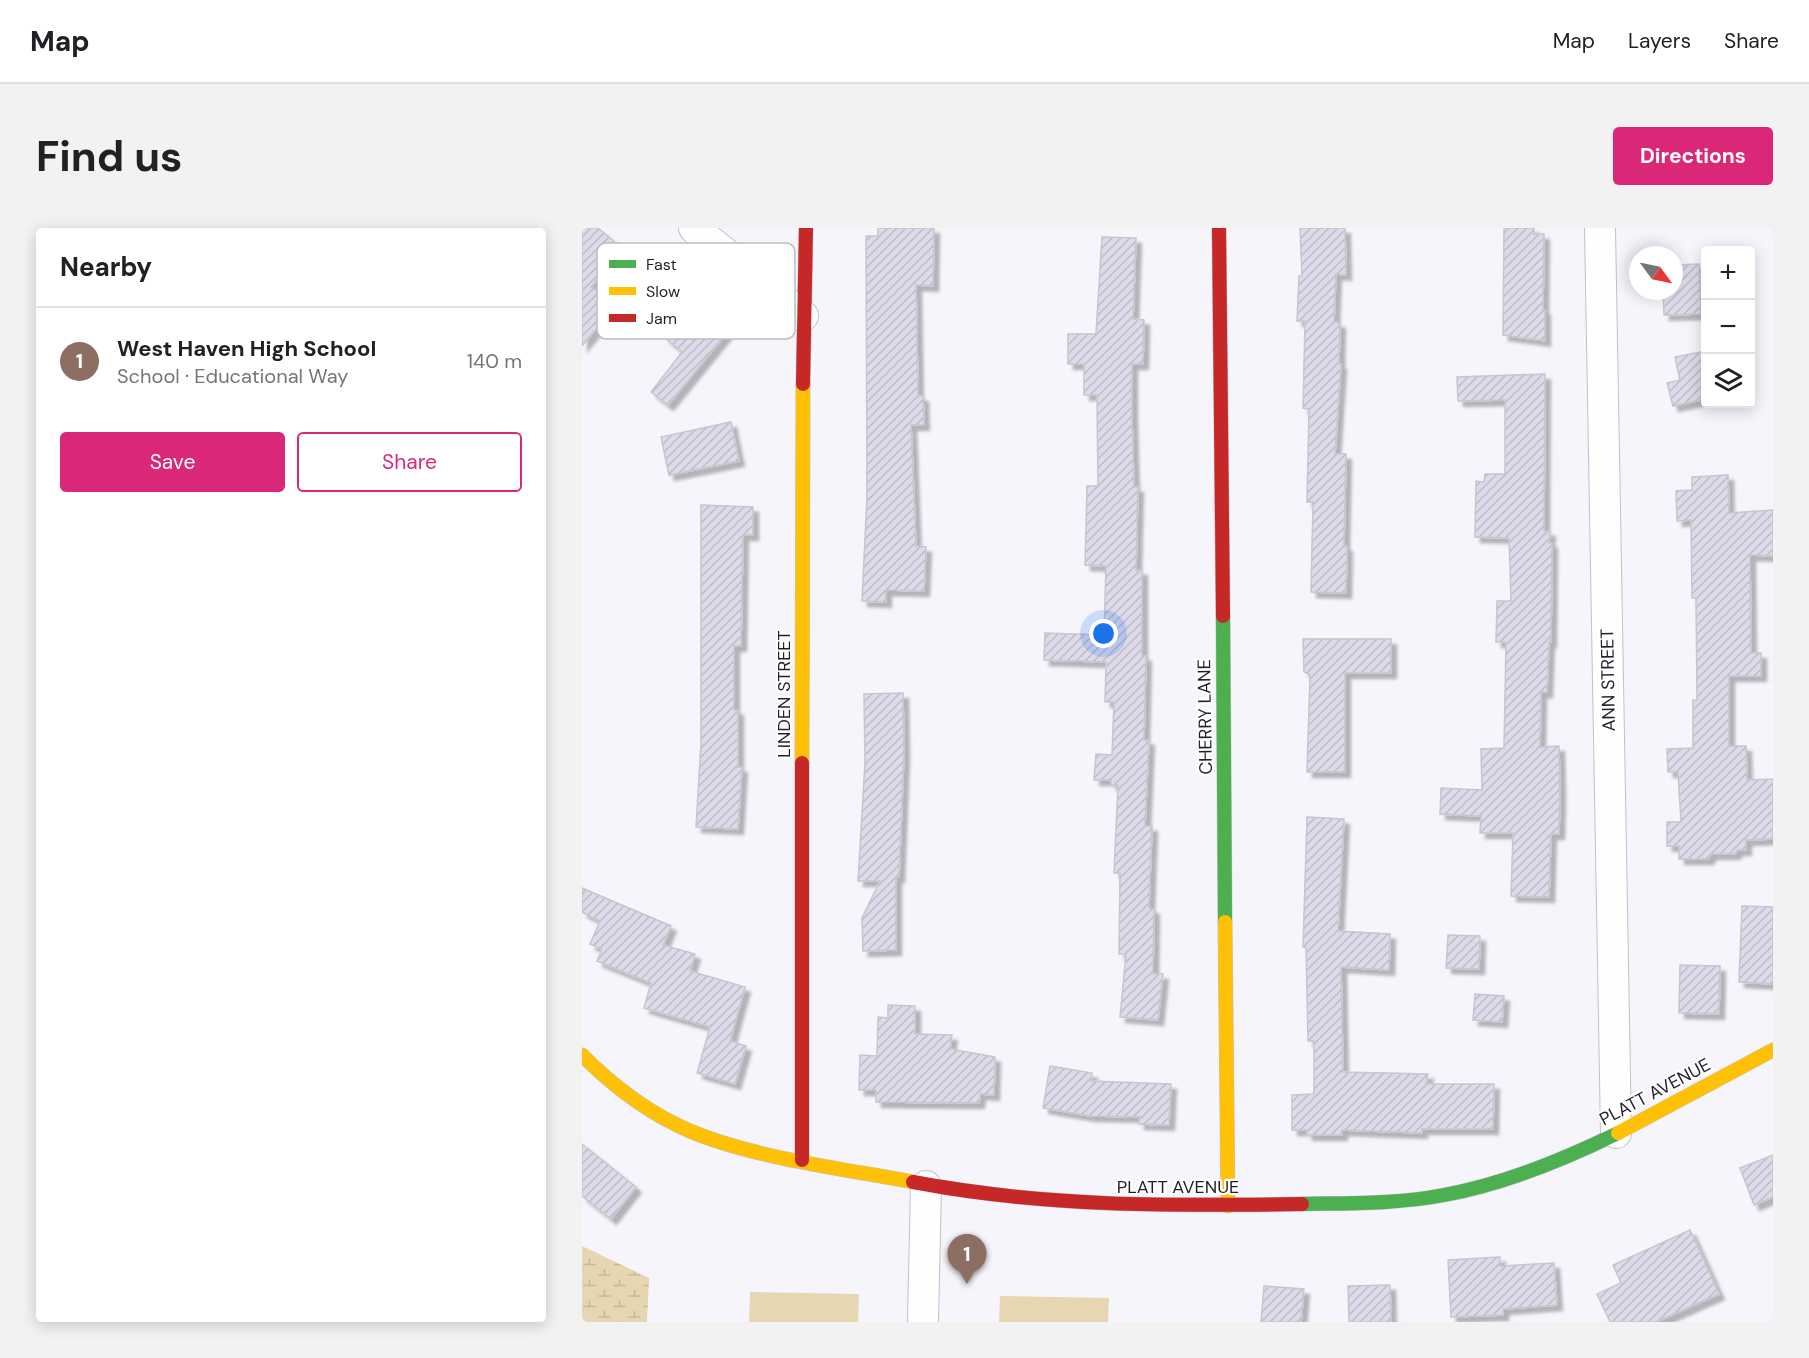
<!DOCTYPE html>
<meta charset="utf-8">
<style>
body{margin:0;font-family:"DM Sans",sans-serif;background:#f2f2f2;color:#202124}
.controls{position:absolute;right:18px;top:18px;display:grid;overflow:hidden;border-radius:6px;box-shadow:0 3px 15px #0003}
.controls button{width:54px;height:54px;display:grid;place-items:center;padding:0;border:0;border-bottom:2px solid #e0e0e0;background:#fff;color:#202124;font:30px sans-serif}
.compass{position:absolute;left:1047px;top:18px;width:54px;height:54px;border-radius:50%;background:#fff;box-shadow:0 3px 15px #0003;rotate:123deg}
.you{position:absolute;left:522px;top:406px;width:21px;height:21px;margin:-15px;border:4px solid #fff;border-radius:50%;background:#1a73e8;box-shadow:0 0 0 9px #1a73e833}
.badge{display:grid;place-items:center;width:39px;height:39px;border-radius:50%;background:#db2777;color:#fff;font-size:20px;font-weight:700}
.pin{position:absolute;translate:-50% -50px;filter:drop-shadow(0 2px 3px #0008)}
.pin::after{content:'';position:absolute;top:32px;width:21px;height:18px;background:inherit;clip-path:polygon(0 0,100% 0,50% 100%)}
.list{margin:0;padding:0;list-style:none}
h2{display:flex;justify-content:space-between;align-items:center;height:78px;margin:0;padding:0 24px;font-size:26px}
h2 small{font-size:20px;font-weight:400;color:#757577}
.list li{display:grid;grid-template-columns:39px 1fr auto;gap:18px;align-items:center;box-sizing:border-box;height:108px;padding:0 24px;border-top:2px solid #e0e0e0}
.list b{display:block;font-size:22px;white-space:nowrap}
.list p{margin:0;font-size:20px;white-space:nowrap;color:#757577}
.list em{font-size:20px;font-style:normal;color:#757577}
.actions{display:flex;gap:12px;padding:18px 24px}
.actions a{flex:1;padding:14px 0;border:2px solid #db2777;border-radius:6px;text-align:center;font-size:21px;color:#db2777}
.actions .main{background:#db2777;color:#fff}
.icon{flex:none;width:33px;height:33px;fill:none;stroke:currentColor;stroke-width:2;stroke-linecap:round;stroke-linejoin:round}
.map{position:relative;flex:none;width:1191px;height:1094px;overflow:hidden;border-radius:6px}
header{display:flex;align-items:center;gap:36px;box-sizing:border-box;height:84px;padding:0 30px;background:#fff;border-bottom:2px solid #e0e0e0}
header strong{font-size:28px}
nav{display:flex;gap:33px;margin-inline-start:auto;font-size:21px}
.intro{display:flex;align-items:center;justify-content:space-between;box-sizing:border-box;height:144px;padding:0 36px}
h1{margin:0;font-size:42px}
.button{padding:15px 27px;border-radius:6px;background:#db2777;color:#fff;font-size:21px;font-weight:700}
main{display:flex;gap:36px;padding:0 36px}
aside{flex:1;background:#fff;border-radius:6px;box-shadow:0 3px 15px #0003}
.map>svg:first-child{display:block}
.wetland{fill:url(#wetland-marsh)}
.garden{fill:#e6d7b2}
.building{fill:url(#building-hatch);stroke:#c7c5cd;stroke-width:1.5;filter:url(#shadow)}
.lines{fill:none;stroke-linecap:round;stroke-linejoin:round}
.street-casing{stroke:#c2c0c8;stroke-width:32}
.fast-casing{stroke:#c2c0c8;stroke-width:15}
.slow-casing{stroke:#c2c0c8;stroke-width:15}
.jam-casing{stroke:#c2c0c8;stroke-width:15}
.street{stroke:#fefefe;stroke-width:30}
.fast{stroke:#4caf50;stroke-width:14}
.slow{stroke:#ffc107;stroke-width:14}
.jam{stroke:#c62828;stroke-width:14}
.labels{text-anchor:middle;stroke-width:4.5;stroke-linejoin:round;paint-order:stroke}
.street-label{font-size:18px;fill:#221e2a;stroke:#fff}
.key{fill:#fff;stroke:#bdbcbf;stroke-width:1.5}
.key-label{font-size:16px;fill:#221e2a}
</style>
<header>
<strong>Map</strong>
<nav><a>Map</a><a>Layers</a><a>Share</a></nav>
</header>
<div class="intro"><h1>Find us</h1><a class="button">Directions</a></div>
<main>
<aside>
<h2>Nearby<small></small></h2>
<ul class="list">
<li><span class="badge" style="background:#8d6e63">1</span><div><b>West Haven High School</b><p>School · Educational Way</p></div><em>140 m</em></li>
</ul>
<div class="actions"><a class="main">Save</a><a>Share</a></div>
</aside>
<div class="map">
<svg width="1191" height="1094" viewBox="0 0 1191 1094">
<defs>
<pattern id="wetland-marsh" width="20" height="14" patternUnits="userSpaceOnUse" patternTransform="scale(1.5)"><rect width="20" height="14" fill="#e6d7b2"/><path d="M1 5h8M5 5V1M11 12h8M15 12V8" fill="none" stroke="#c5b899"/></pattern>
<pattern id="building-hatch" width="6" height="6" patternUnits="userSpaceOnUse" patternTransform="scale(1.5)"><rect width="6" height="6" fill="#dedaea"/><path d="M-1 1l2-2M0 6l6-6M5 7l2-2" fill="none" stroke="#bebbc9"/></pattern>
<filter id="shadow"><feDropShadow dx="5.5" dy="5.5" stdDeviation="1.5" flood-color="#0004"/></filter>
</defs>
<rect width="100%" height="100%" fill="#f6f5fb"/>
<!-- wetland -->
<polygon class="wetland" points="0,1018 67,1050 65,1094 0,1094"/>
<!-- garden -->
<g class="garden">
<polygon points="168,1064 277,1066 276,1094 167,1094"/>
<polygon points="418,1068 527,1070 526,1094 417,1094"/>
</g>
<!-- building -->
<g class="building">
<polygon points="0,0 16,0 41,21 9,59 33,78 0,118"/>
<polygon points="296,0 352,0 351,58 334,57 336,168 341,168 342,197 329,197 334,318 344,319 342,363 304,362 304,374 280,373 285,269 284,8 296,8"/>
<polygon points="718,0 763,0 764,47 754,46 752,94 758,95 757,136 759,136 753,226 764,226 762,318 765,318 764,365 729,364 731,274 725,274 727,181 721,180 723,93 715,93 717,48 720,48"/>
<polygon points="922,0 952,0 952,6 962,6 961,82 963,82 963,113 921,107"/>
<polygon points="520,9 554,10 551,91 562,92 561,136 550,136 550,192 552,259 556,259 554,342 560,342 560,428 564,428 562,512 567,512 563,598 570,598 567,680 572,681 571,746 581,746 576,792 538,789 544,726 537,726 538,645 532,645 536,557 529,557 529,552 512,552 514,526 530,527 532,474 523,474 524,434 462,432 463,405 522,407 524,338 503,337 505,258 516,258 515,167 502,167 502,136 486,136 486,106 514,106"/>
<polygon points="1117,36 1119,86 1082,87 1081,63 1092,63 1092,37"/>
<polygon points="95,73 105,80 111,73 147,102 86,177 69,164 100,124 82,109 86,104 77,96"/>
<polygon points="1124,123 1124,171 1091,178 1085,155 1098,152 1093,129"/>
<polygon points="963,146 962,303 968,303 967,315 970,315 969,414 967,414 965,464 959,464 958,519 977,518 978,567 977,606 969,606 967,669 929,668 931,605 898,605 899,588 858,586 859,560 900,562 899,521 922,520 924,414 914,414 915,373 929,373 927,310 893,309 894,253 902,254 903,246 923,246 923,172 876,173 875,149"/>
<polygon points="149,194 157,233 87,247 79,209"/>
<polygon points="1146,247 1147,285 1191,282 1191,328 1168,327 1169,425 1179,425 1179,448 1147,448 1147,518 1164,518 1165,552 1191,551 1191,611 1164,612 1164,622 1155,622 1153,626 1129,626 1126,631 1097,631 1097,618 1085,618 1085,594 1099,594 1096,544 1086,544 1085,521 1111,520 1111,472 1115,472 1114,370 1110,370 1109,292 1095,293 1094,263 1110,262 1110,249"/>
<polygon points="119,277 171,279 171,307 161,307 159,418 152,418 152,482 156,482 156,539 160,539 156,601 114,599 119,515"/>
<polygon points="721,411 809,411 809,445 763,445 763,544 725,544 728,447 722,444"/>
<polygon points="321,465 322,526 317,649 314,649 314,722 281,723 280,690 298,653 276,653 283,535 282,466"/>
<polygon points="725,589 762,591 756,703 808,706 807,742 759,739 761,844 846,846 844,856 912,856 911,901 840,901 840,905 760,902 760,907 725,907 725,902 710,902 710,867 732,866 732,813 726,813 724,719 721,719"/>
<polygon points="0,660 89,698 81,717 113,726 108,743 163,759 148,813 164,818 153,856 115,845 128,799 62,780 69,755 15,733 20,721 8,716 18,693 0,684"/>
<polygon points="1160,678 1191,679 1191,756 1157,754"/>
<polygon points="866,707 898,708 897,741 864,740"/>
<polygon points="1098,737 1138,738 1137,786 1097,785"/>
<polygon points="893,766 922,768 920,794 891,792"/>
<polygon points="306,777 333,778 333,806 370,807 368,821 413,829 412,867 398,866 397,875 294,874 294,862 277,862 278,827 295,828 296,789 306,790"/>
<polygon points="468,838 510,845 509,853 589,856 587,897 557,896 557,889 508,888 461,880"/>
<polygon points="0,916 54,959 29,991 0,968"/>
<polygon points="1191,927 1191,969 1172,977 1158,940"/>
<polygon points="1108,1002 1137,1066 1074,1094 1028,1094 1015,1066 1039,1055 1031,1037"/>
<polygon points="918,1029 918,1038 972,1035 975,1077 921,1081 921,1087 869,1089 866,1032"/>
<polygon points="808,1057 809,1094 767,1094 766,1058"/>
<polygon points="682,1058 722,1061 719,1094 679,1094"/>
</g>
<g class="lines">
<!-- street casing -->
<g class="street-casing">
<g id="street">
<polyline points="112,0 221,88"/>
<polyline points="1018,0 1034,905"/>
<polyline points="341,1094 344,958"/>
</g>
</g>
<!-- fast casing -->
<g class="fast-casing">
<g id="fast">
<polyline points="641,388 643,694"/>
<path d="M720,976C767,975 816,976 862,967C923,956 981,932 1036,905"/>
</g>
</g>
<!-- slow casing -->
<g class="slow-casing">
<g id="slow">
<polyline points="220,535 221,156"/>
<polyline points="643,694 646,978"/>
<path d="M0,827C30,857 68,886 108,903C172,930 262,941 331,954"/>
<polyline points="1036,905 1191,822"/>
</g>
</g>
<!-- jam casing -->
<g class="jam-casing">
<g id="jam">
<polyline points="637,0 641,388"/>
<polyline points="221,156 224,0"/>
<polyline points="220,932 220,535"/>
<path d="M331,954C464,979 586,978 720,976"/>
</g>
</g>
<!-- street -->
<use href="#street" class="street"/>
<!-- fast -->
<use href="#fast" class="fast"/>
<!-- slow -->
<use href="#slow" class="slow"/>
<!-- jam -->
<use href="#jam" class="jam"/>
</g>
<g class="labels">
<!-- street labels -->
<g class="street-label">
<text transform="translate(1026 452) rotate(-91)" y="6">ANN STREET</text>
<text transform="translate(202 466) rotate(-90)" y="6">LINDEN STREET</text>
<text transform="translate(623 489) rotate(-91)" y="6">CHERRY LANE</text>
<text transform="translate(1073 864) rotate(-28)" y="6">PLATT AVENUE</text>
<text x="596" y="965">PLATT AVENUE</text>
</g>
</g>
<!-- legend -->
<rect x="15" y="15" width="198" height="96" rx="9" class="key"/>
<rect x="27" y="32" width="27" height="8" fill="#4caf50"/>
<rect x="27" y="59" width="27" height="8" fill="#ffc107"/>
<rect x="27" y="86" width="27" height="8" fill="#c62828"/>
<g class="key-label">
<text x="64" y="42">Fast</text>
<text x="64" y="69">Slow</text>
<text x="64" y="96">Jam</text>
</g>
</svg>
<div class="controls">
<button>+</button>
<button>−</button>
<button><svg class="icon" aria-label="layers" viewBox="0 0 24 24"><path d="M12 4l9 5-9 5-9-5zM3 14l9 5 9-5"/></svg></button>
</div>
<svg class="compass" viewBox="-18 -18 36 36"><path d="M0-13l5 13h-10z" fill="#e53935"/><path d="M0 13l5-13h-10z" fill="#757577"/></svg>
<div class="you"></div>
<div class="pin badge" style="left:385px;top:1056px;background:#8d6e63">1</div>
</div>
</main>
